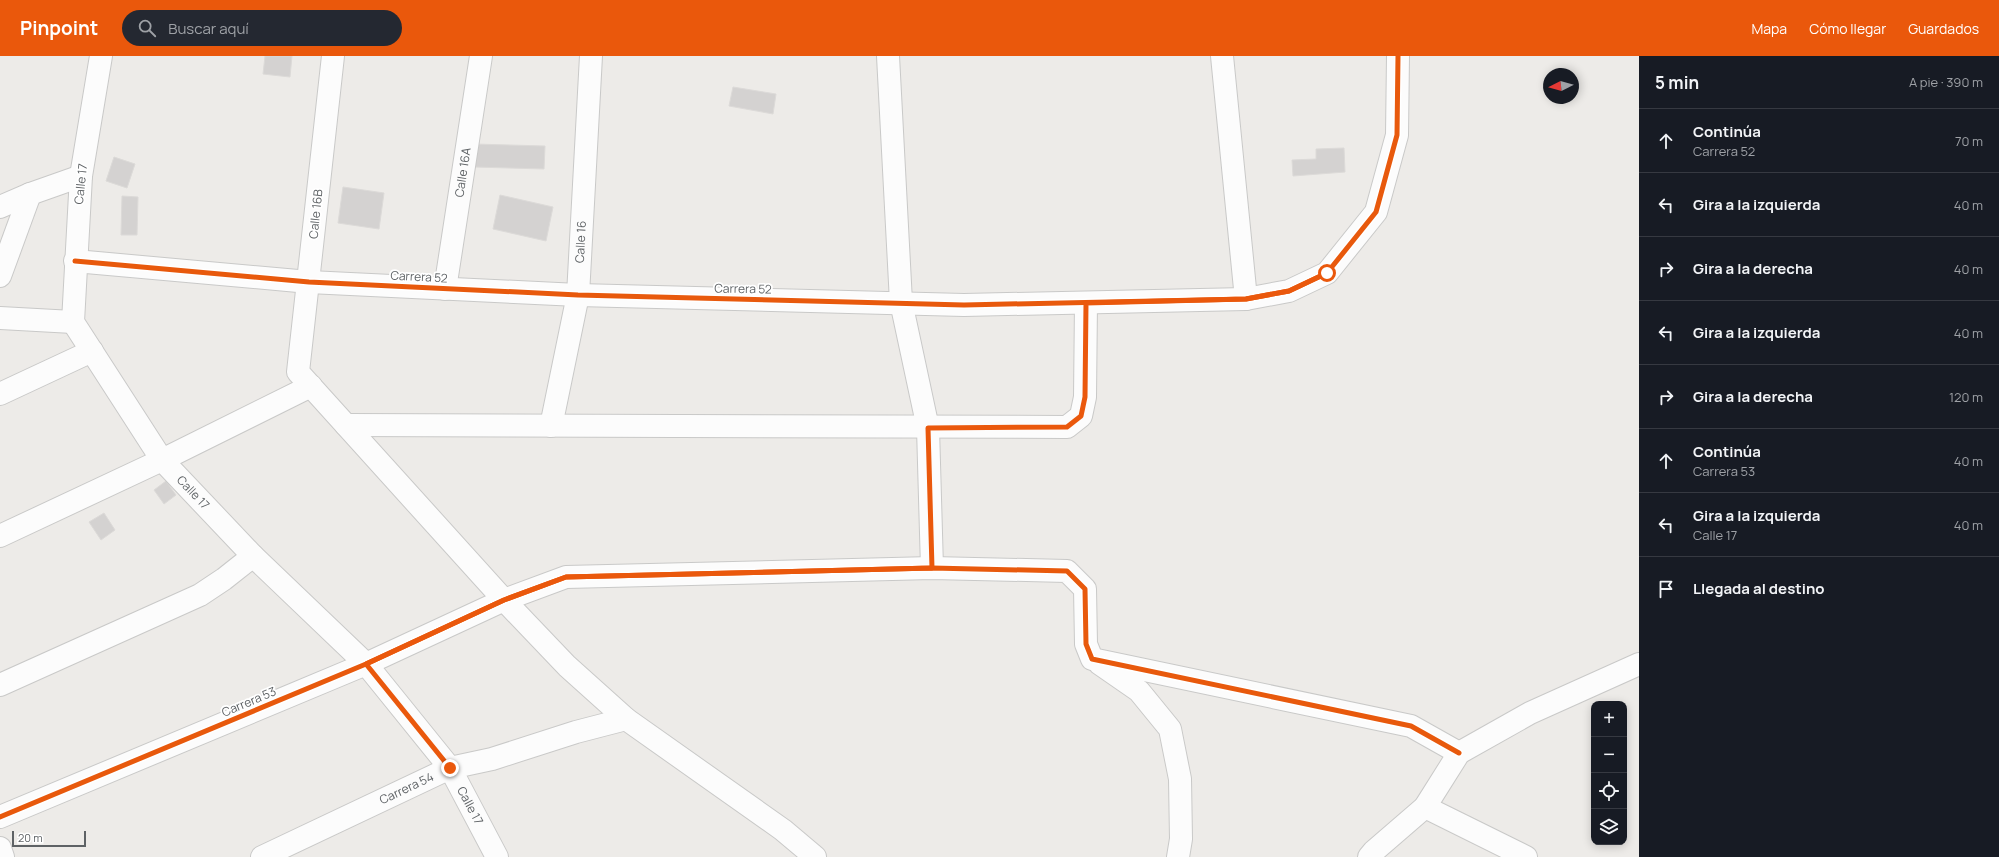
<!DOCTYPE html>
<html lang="es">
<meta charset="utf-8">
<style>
body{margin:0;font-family:Manrope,sans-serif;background:#242831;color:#f1f3f6}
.controls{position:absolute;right:12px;bottom:12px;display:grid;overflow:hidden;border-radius:8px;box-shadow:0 2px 10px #0003}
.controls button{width:36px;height:36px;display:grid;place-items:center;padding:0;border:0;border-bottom:1px solid #363941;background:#171b24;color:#f1f3f6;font:20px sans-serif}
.compass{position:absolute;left:1543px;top:12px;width:36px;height:36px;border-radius:50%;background:#171b24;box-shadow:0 2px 10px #0003;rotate:264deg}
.scale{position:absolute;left:12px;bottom:10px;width:74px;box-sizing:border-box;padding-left:4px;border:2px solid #5e6265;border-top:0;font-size:11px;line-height:14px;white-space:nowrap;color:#5e6265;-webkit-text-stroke:3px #fff;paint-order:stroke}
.stop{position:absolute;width:12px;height:12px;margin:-9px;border:3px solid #ea580c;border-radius:50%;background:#fff}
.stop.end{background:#ea580c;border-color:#fff;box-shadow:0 1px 4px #0008}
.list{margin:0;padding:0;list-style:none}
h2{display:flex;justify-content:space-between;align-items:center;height:52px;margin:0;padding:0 16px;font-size:17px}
h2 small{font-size:13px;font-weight:400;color:#9ea1a6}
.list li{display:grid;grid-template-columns:26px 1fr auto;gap:12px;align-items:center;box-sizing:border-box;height:64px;padding:0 16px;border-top:1px solid #363941}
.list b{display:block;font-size:15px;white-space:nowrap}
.list p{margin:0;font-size:13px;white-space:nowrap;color:#9ea1a6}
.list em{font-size:13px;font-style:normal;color:#9ea1a6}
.icon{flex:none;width:22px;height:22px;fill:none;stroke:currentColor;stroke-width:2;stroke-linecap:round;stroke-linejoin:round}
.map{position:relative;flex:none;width:1639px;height:801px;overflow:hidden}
header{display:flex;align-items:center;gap:24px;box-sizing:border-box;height:56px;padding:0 20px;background:#ea580c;color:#fff}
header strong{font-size:19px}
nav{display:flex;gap:22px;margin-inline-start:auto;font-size:14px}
.search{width:280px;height:36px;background:#242831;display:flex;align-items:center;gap:10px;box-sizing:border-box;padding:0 14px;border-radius:22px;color:#9ea1a6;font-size:15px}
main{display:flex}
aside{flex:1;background:#171b24}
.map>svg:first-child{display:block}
.building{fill:#d4d2d1;stroke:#dcdad8}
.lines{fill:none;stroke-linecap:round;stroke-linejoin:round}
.minor-casing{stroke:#c9c9c8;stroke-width:24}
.minor{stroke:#fcfcfc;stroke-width:22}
.cycleway-casing{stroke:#fff;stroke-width:8}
.cycleway{stroke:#e8590c;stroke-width:5}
.route{stroke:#ea580c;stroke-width:5}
.labels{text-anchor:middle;stroke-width:3.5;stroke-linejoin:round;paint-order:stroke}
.street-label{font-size:12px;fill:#5e6265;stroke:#fff}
</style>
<header>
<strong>Pinpoint</strong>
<div class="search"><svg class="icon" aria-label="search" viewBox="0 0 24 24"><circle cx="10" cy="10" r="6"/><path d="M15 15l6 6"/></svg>Buscar aquí</div>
<nav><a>Mapa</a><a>Cómo llegar</a><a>Guardados</a></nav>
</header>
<main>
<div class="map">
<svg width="1639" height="801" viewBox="0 0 1639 801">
<rect width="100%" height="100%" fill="#edebe8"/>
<!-- building -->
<g class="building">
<polygon points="265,0 292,0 290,21 263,18"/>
<polygon points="733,31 776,38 773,58 729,50"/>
<polygon points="474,88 545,90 544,113 474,111"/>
<polygon points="1344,92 1345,116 1293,120 1292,104 1316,103 1316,93"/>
<polygon points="114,101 135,108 127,132 106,125"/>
<polygon points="343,131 384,137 379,173 338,167"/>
<polygon points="500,139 553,151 546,185 493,173"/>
<polygon points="122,140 138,141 137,179 121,179"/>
<polygon points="166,425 176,439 164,448 154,434"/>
<polygon points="104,457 115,474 101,484 89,466"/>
</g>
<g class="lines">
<!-- minor casing -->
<g class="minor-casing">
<g id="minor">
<path id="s1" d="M101,0L81,120L73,266L162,404L253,500L366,608L450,712L497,801"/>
<polyline points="333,0 298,316 504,544 567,610 626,663 783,774 815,801"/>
<polyline points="888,0 901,246 928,372 932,512"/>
<polyline points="1222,0 1246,243"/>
<polyline points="0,151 30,138 81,120"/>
<polyline points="75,205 309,226 578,239 964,249 1246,243 1289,235 1327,217 1376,156 1397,79 1398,0"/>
<polyline points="0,220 30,138"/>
<path id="s2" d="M445,233L481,0"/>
<polyline points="0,262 73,266"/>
<polyline points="0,338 92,295"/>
<polyline points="346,369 1067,371 1081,360 1085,341 1086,247"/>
<path id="s3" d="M551,370L578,239L591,0"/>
<polyline points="0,480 162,404 311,330"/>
<polyline points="1100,608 1139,635 1170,673 1180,723 1181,783 1178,801"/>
<polyline points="0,629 200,539 224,523 253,500"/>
<polyline points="1425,751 1526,801"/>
<polyline points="0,761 366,608 504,544 566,521 932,512 1067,515 1085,533 1086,588 1092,603 1411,670 1459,697"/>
<polyline points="0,792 3,801"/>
<path id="s4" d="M262,801L450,712L492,703L576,676L626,663"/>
<polyline points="1369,801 1374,795 1425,751 1459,697 1530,657 1639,608"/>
</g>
</g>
<!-- minor -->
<use href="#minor" class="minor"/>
<!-- cycleway casing -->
<g class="cycleway-casing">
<g id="cycleway">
<polyline points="75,205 309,226 578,239 964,249 1246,243 1289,235 1327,217 1376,156 1397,79 1398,0"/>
<polyline points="0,761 366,608 504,544 566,521 932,512 1067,515 1085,533 1086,588 1092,603 1411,670 1459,697"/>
</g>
</g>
<!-- cycleway -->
<use href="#cycleway" class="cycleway"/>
</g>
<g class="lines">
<!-- route -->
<polyline class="route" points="450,712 366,608 504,544 566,521 932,512 928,372 1067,371 1081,360 1085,341 1086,247 1246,243 1289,235 1327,217"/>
</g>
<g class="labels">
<!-- street labels -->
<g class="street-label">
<text dy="4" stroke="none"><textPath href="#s2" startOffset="118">Calle 16A</textPath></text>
<text transform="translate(81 128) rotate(-84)" y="4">Calle 17</text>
<text transform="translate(316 158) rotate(-84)" y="4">Calle 16B</text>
<text dy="4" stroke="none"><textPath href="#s3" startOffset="187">Calle 16</textPath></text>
<text transform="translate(419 221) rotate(3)" y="4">Carrera 52</text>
<text transform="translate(743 233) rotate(1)" y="4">Carrera 52</text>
<text dy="4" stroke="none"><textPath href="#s1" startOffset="477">Calle 17</textPath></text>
<text transform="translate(249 646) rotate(-23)" y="4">Carrera 53</text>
<text dy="4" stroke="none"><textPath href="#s4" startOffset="160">Carrera 54</textPath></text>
<text dy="4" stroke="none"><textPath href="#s1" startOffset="897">Calle 17</textPath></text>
</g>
</g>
</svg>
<div class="controls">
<button>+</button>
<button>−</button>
<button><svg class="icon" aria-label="locate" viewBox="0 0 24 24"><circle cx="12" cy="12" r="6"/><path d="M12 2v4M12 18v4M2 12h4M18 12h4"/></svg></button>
<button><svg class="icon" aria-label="layers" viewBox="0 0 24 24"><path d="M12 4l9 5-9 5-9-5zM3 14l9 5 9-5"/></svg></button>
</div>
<svg class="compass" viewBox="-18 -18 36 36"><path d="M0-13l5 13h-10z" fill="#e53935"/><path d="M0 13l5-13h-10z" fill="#9ea1a6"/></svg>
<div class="scale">20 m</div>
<div class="stop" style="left:1327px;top:217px"></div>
<div class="stop end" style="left:450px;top:712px"></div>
</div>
<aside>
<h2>5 min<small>A pie · 390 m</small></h2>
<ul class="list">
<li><svg class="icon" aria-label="ahead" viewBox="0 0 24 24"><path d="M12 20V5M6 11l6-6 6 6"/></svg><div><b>Continúa</b><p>Carrera 52</p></div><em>70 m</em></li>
<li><svg class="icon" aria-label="left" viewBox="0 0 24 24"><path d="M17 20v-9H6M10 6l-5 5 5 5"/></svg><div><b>Gira a la izquierda</b></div><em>40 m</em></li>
<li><svg class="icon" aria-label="right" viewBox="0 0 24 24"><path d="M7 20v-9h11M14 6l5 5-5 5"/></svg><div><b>Gira a la derecha</b></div><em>40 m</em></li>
<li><svg class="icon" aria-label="left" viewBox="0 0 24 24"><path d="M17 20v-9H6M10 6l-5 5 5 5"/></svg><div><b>Gira a la izquierda</b></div><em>40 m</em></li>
<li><svg class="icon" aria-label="right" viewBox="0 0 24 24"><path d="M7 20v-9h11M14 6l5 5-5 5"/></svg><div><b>Gira a la derecha</b></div><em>120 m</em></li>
<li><svg class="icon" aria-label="ahead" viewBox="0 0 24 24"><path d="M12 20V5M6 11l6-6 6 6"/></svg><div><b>Continúa</b><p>Carrera 53</p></div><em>40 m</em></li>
<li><svg class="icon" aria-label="left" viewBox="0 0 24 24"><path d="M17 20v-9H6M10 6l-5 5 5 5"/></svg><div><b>Gira a la izquierda</b><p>Calle 17</p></div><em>40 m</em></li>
<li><svg class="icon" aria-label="arrive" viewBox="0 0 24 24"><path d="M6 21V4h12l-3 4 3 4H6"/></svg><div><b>Llegada al destino</b></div></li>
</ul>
</aside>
</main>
